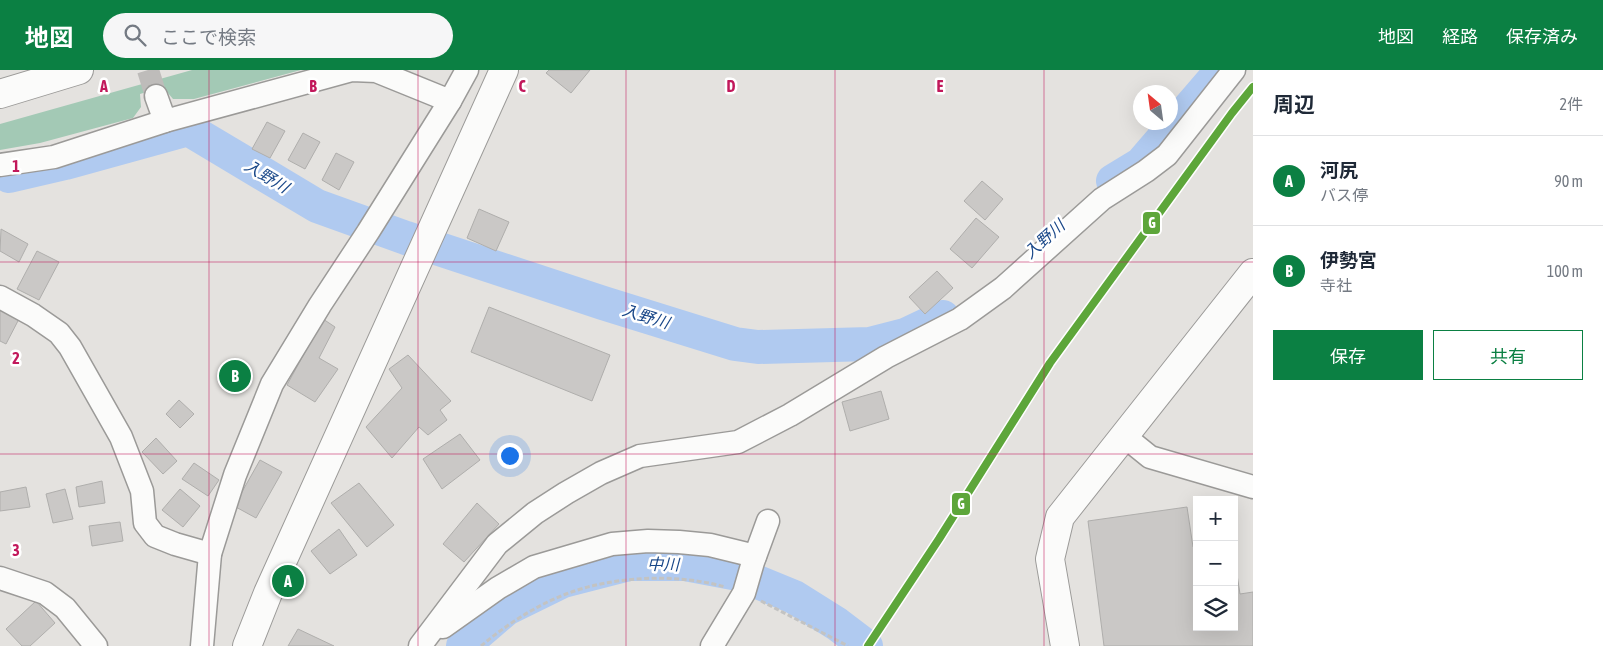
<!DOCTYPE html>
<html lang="ja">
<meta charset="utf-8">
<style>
body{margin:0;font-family:"Asap Condensed","Noto Sans JP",sans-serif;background:#f6f6f7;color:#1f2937}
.controls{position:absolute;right:15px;bottom:15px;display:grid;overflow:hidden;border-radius:0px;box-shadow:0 5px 20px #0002}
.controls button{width:45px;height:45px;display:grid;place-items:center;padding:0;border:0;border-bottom:1px solid #e0e1e3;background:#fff;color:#1f2937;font:25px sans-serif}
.compass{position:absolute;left:1133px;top:15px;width:45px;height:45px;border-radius:50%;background:#fff;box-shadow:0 5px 20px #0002;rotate:331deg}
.you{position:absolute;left:509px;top:385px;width:18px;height:18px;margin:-12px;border:4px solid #fff;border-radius:50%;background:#1a73e8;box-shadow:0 0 0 8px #1a73e833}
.badge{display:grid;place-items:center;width:32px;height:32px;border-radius:50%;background:#0b8043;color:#fff;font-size:16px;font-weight:700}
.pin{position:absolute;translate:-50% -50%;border:2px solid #fff;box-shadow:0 1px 5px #0006}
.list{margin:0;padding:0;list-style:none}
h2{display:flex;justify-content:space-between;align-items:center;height:65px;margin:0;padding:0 20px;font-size:21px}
h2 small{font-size:16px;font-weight:400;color:#747a83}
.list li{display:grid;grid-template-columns:32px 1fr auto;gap:15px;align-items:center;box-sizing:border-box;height:90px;padding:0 20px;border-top:1px solid #e0e1e3}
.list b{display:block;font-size:19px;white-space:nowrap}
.list p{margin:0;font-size:16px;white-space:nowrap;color:#747a83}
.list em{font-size:16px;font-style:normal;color:#747a83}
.actions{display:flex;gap:10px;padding:15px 20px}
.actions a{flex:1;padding:11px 0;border:1px solid #0b8043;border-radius:0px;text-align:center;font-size:18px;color:#0b8043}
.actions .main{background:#0b8043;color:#fff}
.icon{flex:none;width:28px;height:28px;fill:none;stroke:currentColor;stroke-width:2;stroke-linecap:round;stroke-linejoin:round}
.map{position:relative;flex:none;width:1253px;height:576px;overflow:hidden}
header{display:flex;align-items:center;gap:30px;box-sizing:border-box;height:70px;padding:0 25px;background:#0b8043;color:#fff}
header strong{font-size:24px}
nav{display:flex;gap:28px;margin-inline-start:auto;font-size:18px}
.search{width:350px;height:45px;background:#f6f6f7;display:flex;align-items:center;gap:12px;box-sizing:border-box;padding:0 18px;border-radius:28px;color:#747a83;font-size:19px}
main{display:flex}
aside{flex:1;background:#fff}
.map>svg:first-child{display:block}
.forest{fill:#a3c9b5}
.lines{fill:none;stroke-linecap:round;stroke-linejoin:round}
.river{stroke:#b0caf0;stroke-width:34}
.building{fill:#cac8c6;stroke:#afaeac}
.minor-tunnel{stroke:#bebcba;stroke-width:22;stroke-dasharray:22 11;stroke-linecap:butt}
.minor-casing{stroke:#9b9a98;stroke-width:25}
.tertiary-casing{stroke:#9b9a98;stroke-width:30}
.motorway-casing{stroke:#9b9a98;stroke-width:30}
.path{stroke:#c3c3c2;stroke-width:3;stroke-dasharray:5 2.5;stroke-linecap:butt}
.minor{stroke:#fbfbfa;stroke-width:22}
.tertiary{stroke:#fbfbfa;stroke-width:28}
.motorway{stroke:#fbfbfa;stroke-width:28}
.rail-1-casing{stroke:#fff;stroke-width:11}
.rail-1{stroke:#5da63a;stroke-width:8}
.grid{fill:none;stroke:#c2185b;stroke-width:1;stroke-opacity:0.55}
.labels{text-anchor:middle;stroke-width:5;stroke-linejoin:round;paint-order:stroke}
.water-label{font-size:16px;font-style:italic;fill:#1a4889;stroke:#fff}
.grid-label{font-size:16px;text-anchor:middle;font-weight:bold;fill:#c2185b;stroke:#fff;stroke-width:5;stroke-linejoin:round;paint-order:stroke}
.line-badge{stroke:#fff;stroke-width:2}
.badge-label{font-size:14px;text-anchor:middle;font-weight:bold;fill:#fff}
</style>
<header>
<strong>地図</strong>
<div class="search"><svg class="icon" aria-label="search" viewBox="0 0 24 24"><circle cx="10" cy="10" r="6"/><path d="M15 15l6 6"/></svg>ここで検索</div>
<nav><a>地図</a><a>経路</a><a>保存済み</a></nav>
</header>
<main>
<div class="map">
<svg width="1253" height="576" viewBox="0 0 1253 576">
<rect width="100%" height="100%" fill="#e4e2df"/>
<!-- forest -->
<polygon class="forest" points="192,0 301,0 194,29 173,29 163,17 140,24 141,37 133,48 40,73 0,80 0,54"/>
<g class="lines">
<!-- river -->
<g class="river">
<polyline points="9,106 65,93 188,59 317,136 406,168 603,233 735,274 758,277 870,274 905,265 943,247"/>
<polyline points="1113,111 1141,94 1222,0"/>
<polyline points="463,576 506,539 563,511 629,494 685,494 738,504 794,527 837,554 866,576"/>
</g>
</g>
<!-- building -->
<g class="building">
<polygon points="549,0 590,0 571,23 546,3"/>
<polygon points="267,52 285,61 270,88 252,79"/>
<polygon points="303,63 320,72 305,99 288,90"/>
<polygon points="336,83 354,92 339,120 322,110"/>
<polygon points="982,111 1003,129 985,150 964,131"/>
<polygon points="479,139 509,152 496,181 467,168"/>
<polygon points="976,148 999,167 972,198 950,179"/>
<polygon points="1,159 28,174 19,192 0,181"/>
<polygon points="37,181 59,192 39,230 17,219"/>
<polygon points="937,201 953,218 925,244 909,227"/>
<polygon points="3,237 20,247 6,274 0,271 0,242"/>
<polygon points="489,237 610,285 592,331 471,282"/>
<polygon points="323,249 335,257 319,288 338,299 315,332 287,315"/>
<polygon points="408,285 451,331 440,340 447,350 428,365 419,357 392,388 366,357 402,318 389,299"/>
<polygon points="881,321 889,349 850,361 842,332"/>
<polygon points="179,330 194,344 180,358 166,344"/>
<polygon points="460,364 480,390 442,419 423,389"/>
<polygon points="156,368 177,391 163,404 142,382"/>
<polygon points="260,390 282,402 256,448 234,436"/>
<polygon points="194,393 219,410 208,426 182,409"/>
<polygon points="102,411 105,433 79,437 76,417"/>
<polygon points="359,413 394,455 367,477 331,433"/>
<polygon points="26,417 30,437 0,441 0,422"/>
<polygon points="65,419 73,449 53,453 46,424"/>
<polygon points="180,419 200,436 183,457 162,440"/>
<polygon points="477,433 499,454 464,492 443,474"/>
<polygon points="1187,437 1193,477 1197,477 1197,557 1234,557 1234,485 1240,524 1253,522 1253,576 1104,576 1088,451"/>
<polygon points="120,452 123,471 92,476 89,456"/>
<polygon points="339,459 357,485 330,504 311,481"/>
<polygon points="36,531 55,553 30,576 22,576 6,559"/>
<polygon points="298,559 334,576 288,576"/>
</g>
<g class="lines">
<!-- minor-tunnel -->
<polyline class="minor-tunnel" points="148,0 156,26"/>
<!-- minor casing -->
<g class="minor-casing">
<g id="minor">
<polyline points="156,26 165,51"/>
<polyline points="0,95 54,87 165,51 352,0 376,1 450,31"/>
<polyline points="0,227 33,245 59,263 70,277 121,367 142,421 145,453 155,466 175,474 210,484"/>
<polyline points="1124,366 1150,387 1253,417"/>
<polyline points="0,508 45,523 65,538 96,576"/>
<polyline points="442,557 443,557 498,518 534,497 612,474 648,471 679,472 710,475 755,486"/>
<polyline points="202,576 210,484 235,405 272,314 320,235 368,162 450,31 467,0"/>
<polyline points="420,576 497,474 535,443 566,423 601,403 640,386 738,372 790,345 886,287 960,249 1003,218 1102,129 1146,101 1167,85 1234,0"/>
<polyline points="712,576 744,523 753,492 768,451"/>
</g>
</g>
<!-- tertiary casing -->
<g class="tertiary-casing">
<g id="tertiary">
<polyline points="247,576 268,523 504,0"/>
<polyline points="1065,576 1050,489 1060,447 1253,203"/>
</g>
</g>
<!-- motorway casing -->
<g class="motorway-casing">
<polyline id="motorway" points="0,24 79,0"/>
</g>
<!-- path -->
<g class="path">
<polyline points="761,531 848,576"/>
<path d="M481,576C506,555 535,536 566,524C613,506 677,503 725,517"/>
</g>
<!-- minor -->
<use href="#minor" class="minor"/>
<!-- tertiary -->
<use href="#tertiary" class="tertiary"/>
<!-- motorway -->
<use href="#motorway" class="motorway"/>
<!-- rail-1 casing -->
<g class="rail-1-casing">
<polyline id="rail-1" points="868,576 939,469 1050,293 1232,43 1253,17"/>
</g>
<!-- rail-1 -->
<use href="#rail-1" class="rail-1"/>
</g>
<!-- grid -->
<path class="grid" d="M209,0V576M418,0V576M626,0V576M835,0V576M1044,0V576M0,192H1253M0,384H1253"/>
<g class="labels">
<!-- water labels -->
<g class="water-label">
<text transform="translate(267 106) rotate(31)" y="6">入野川</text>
<text transform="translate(1044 169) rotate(-42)" y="6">入野川</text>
<text transform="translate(646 246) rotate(17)" y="6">入野川</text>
<text transform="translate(663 494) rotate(1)" y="6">中川</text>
</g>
</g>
<g class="grid-label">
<text x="104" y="22">A</text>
<text x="313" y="22">B</text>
<text x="522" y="22">C</text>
<text x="731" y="22">D</text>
<text x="940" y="22">E</text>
<text x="16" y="102">1</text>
<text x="16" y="294">2</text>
<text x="16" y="486">3</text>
</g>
<g class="line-badge">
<rect x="1142" y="141" width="19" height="24" rx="5" fill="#5da63a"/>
<rect x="951" y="422" width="20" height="24" rx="5" fill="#5da63a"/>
</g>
<g class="badge-label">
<text x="1152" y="158">G</text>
<text x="961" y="439">G</text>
</g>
</svg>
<div class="controls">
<button>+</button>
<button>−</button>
<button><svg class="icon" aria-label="layers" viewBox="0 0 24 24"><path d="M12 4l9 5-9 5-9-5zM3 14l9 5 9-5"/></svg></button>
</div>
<svg class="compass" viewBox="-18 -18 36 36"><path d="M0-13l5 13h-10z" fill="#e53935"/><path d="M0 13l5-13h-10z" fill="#747a83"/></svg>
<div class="you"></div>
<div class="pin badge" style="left:288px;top:511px">A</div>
<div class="pin badge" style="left:235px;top:306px">B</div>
</div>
<aside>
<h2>周辺<small>2件</small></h2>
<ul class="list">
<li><span class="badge">A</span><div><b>河尻</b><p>バス停</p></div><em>90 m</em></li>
<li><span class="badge">B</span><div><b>伊勢宮</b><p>寺社</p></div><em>100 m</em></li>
</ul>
<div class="actions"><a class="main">保存</a><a>共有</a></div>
</aside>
</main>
